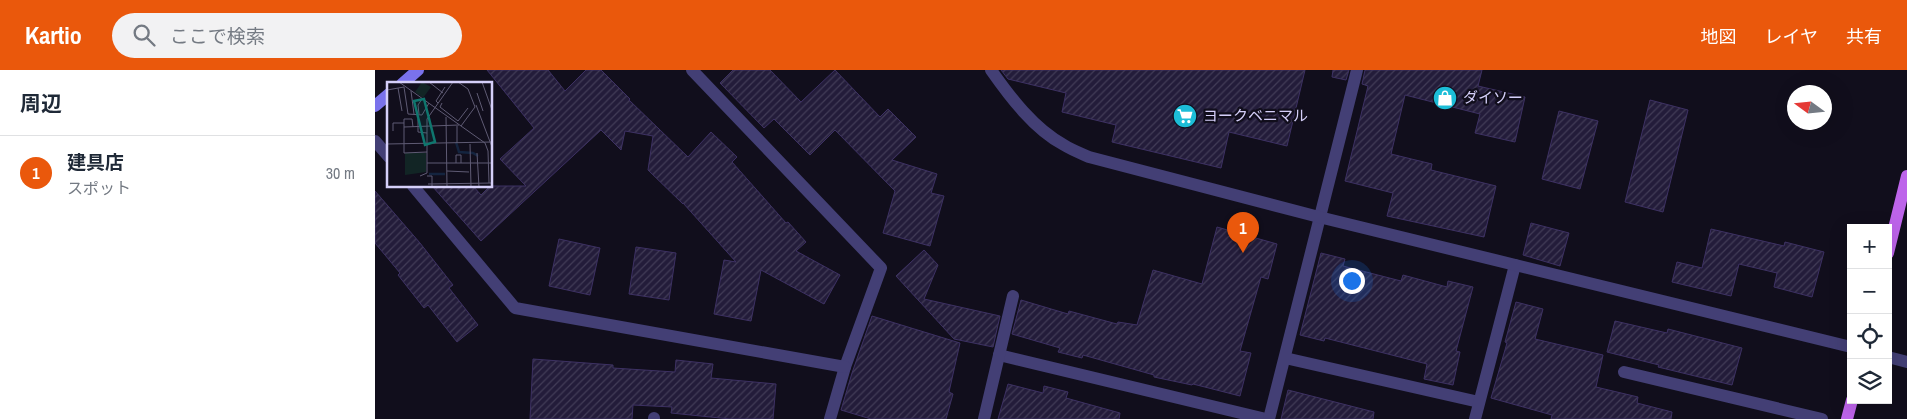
<!DOCTYPE html>
<html lang="ja">
<meta charset="utf-8">
<style>
body{margin:0;font-family:"Archivo Narrow","Noto Sans JP",sans-serif;background:#f2f2f3;color:#1f2937}
.controls{position:absolute;right:15px;bottom:15px;display:grid;overflow:hidden;border-radius:0px;box-shadow:0 5px 20px #0002}
.controls button{width:45px;height:45px;display:grid;place-items:center;padding:0;border:0;border-bottom:1px solid #e0e1e3;background:#fff;color:#1f2937;font:25px sans-serif}
.compass{position:absolute;left:1412px;top:15px;width:45px;height:45px;border-radius:50%;background:#fff;box-shadow:0 5px 20px #0002;rotate:285deg}
.you{position:absolute;left:976px;top:210px;width:18px;height:18px;margin:-12px;border:4px solid #fff;border-radius:50%;background:#1a73e8;box-shadow:0 0 0 8px #1a73e833}
.badge{display:grid;place-items:center;width:32px;height:32px;border-radius:50%;background:#ea580c;color:#fff;font-size:16px;font-weight:700}
.pin{position:absolute;translate:-50% -41px;filter:drop-shadow(0 1px 2px #0008)}
.pin::after{content:'';position:absolute;top:26px;width:18px;height:15px;background:inherit;clip-path:polygon(0 0,100% 0,50% 100%)}
.list{margin:0;padding:0;list-style:none}
h2{display:flex;justify-content:space-between;align-items:center;height:65px;margin:0;padding:0 20px;font-size:21px}
h2 small{font-size:16px;font-weight:400;color:#747a83}
.list li{display:grid;grid-template-columns:32px 1fr auto;gap:15px;align-items:center;box-sizing:border-box;height:75px;padding:0 20px;border-top:1px solid #e0e1e3}
.list b{display:block;font-size:19px;white-space:nowrap}
.list p{margin:0;font-size:16px;white-space:nowrap;color:#747a83}
.list em{font-size:16px;font-style:normal;color:#747a83}
.icon{flex:none;width:28px;height:28px;fill:none;stroke:currentColor;stroke-width:2;stroke-linecap:round;stroke-linejoin:round}
.map{position:relative;flex:none;width:1532px;height:349px;overflow:hidden}
header{display:flex;align-items:center;gap:30px;box-sizing:border-box;height:70px;padding:0 25px;background:#ea580c;color:#fff}
header strong{font-size:24px}
nav{display:flex;gap:28px;margin-inline-start:auto;font-size:18px}
.search{width:350px;height:45px;background:#f2f2f3;display:flex;align-items:center;gap:12px;box-sizing:border-box;padding:0 18px;border-radius:28px;color:#747a83;font-size:19px}
main{display:flex}
aside{flex:1;background:#fff}
.map>svg:first-child{display:block}
.building{fill:url(#building-hatch);stroke:#3d3163}
.lines{fill:none;stroke-linecap:round;stroke-linejoin:round}
.lane{stroke:#433f75;stroke-width:12}
.street{stroke:#433f75;stroke-width:12}
.secondary{stroke:#7a72ec;stroke-width:12}
.primary{stroke:#bd64ea;stroke-width:12}
.labels{text-anchor:middle;stroke-width:4.5;stroke-linejoin:round;paint-order:stroke}
.poi-label{font-size:15px;fill:#d5cff9;stroke:#110e1c;text-anchor:start}
.inset-river{fill:none;stroke:#14243f;stroke-width:2.5}
.inset-road{fill:none;stroke:#5f5b74;stroke-width:1}
.view{fill:#0f766e;fill-opacity:0.15;stroke:#0f766e;stroke-width:2.5}
.inset-edge{fill:none;stroke:#d5cff9;stroke-width:2.5}
</style>
<header>
<strong>Kartio</strong>
<div class="search"><svg class="icon" aria-label="search" viewBox="0 0 24 24"><circle cx="10" cy="10" r="6"/><path d="M15 15l6 6"/></svg>ここで検索</div>
<nav><a>地図</a><a>レイヤ</a><a>共有</a></nav>
</header>
<main>
<aside>
<h2>周辺<small></small></h2>
<ul class="list">
<li><span class="badge">1</span><div><b>建具店</b><p>スポット</p></div><em>30 m</em></li>
</ul>
</aside>
<div class="map">
<svg width="1532" height="349" viewBox="0 0 1532 349">
<defs>
<pattern id="building-hatch" width="6" height="6" patternUnits="userSpaceOnUse" patternTransform="scale(1.25)"><rect width="6" height="6" fill="#231c3a"/><path d="M-1 1l2-2M0 6l6-6M5 7l2-2" fill="none" stroke="#423c57"/></pattern>
</defs>
<rect width="100%" height="100%" fill="#110e1c"/>
<!-- building -->
<g class="building">
<polygon points="112,0 173,0 190,21 211,0 226,0 255,29 254,30 313,87 336,62 362,87 357,92 411,153 413,152 431,172 421,181 465,205 449,234 386,200 376,251 339,244 349,190 361,192 308,133 308,134 273,100 278,66 250,61 246,80 226,60 106,171 57,116 98,116 106,125 115,116 151,116 125,89 159,58"/>
<polygon points="358,0 395,0 426,32 460,0 505,47 513,39 541,67 517,90 562,104 556,123 569,126 555,176 508,163 520,121 460,60 435,85 399,49 389,58 345,13"/>
<polygon points="626,0 930,0 912,76 854,62 846,98 737,72 741,55 687,42 691,23 633,9"/>
<polygon points="958,0 974,0 971,10 957,7"/>
<polygon points="990,0 1107,0 1103,16 1150,27 1140,72 1100,63 1105,44 1030,25 1016,84 1057,94 1056,100 1121,116 1109,167 1012,146 1018,123 970,111 993,16 987,14"/>
<polygon points="1275,30 1313,40 1288,142 1250,132"/>
<polygon points="1184,41 1223,51 1205,119 1167,109"/>
<polygon points="0,121 45,173 78,215 74,218 103,255 82,272 53,235 49,238 23,205 25,203 0,173"/>
<polygon points="1156,153 1194,163 1185,196 1148,185"/>
<polygon points="842,157 902,174 893,209 886,207 865,281 876,283 865,326 818,314 817,315 779,307 779,305 708,285 707,288 683,282 685,278 637,264 646,230 693,244 694,241 742,254 743,252 762,255 778,200 827,214"/>
<polygon points="1336,159 1409,176 1410,172 1449,182 1437,227 1399,217 1402,203 1364,194 1356,226 1297,212 1302,192 1327,198"/>
<polygon points="184,169 225,178 215,225 174,216"/>
<polygon points="261,177 301,183 294,230 254,224"/>
<polygon points="549,180 563,195 549,229 625,246 618,277 579,269 521,206"/>
<polygon points="946,183 970,189 968,196 1026,211 1028,205 1072,217 1073,211 1098,217 1081,281 1085,282 1078,315 1049,309 1052,294 950,268 949,271 925,265"/>
<polygon points="1141,232 1168,239 1160,269 1228,285 1221,317 1263,327 1262,333 1297,342 1296,349 1176,349 1177,345 1116,328 1132,273 1130,272"/>
<polygon points="497,246 585,273 574,322 578,324 571,349 496,349 466,340 477,303"/>
<polygon points="1240,251 1292,263 1293,259 1367,278 1357,315 1283,297 1284,295 1232,282"/>
<polygon points="158,289 238,295 238,298 300,302 301,290 338,294 336,308 401,314 398,349 355,349 296,343 297,337 258,335 257,349 155,349"/>
<polygon points="633,314 668,323 669,316 693,322 691,328 745,343 744,349 623,349"/>
<polygon points="913,320 999,342 998,349 906,349"/>
</g>
<g class="lines">
<!-- lane -->
<g class="lane">
<polyline points="317,0 506,198 470,297 455,349"/>
<polyline points="0,71 14,87"/>
<polyline points="38,116 140,238 470,297"/>
<polyline points="624,285 891,349"/>
<polyline points="910,288 1104,332"/>
<polyline points="1249,302 1447,349"/>
<polyline points="279,349 279,348"/>
<polyline points="609,349 638,226"/>
<polyline points="894,349 982,0"/>
<polyline points="1100,349 1140,195"/>
</g>
<!-- street -->
<g class="street">
<path d="M616,0C635,27 659,59 689,75C697,80 705,83 714,87L944,147L1476,277"/>
<polyline points="1513,287 1532,292"/>
</g>
<!-- secondary -->
<g class="secondary">
<polyline points="27,14 43,0"/>
<polyline points="0,36 14,24"/>
</g>
<!-- primary -->
<g class="primary">
<polyline points="1513,183 1532,106"/>
<polyline points="1472,349 1477,330"/>
</g>
</g>
<!-- icons -->
<defs>
<g id="shop-disc" transform="scale(1.25)"><circle r="9.5" fill="#1cbdd7" stroke="#110e1c"/><path d="M-5-2.5h2.3a2.7 3.5 0 0 1 5.4 0H5L5.5 6h-11ZM-1.5-2.5h3a1.5 2.3 0 0 0-3 0Z" fill="#fff"/></g>
<g id="supermarket-disc" transform="scale(1.25)"><circle r="9.5" fill="#1cbdd7" stroke="#110e1c"/><path d="M-6-5.5h2.5l.6 2H6L4.5 2H-2.5L-4.4-4H-6ZM-1.5 3.2a1.3 1.3 0 1 0 .1 0ZM3 3.2a1.3 1.3 0 1 0 .1 0Z" fill="#fff"/></g>
</defs>
<g fill-rule="evenodd">
<use href="#shop-disc" x="1070" y="28"/>
<use href="#supermarket-disc" x="810" y="46"/>
</g>
<g class="labels">
<!-- poi labels -->
<g class="poi-label">
<text x="1088" y="33">ダイソー</text>
<text x="828" y="51">ヨークベニマル</text>
</g>
</g>
<!-- overview -->
<g transform="translate(12 12)">
<rect width="105" height="105" fill="#110e1c"/>
<path d="M35,0L44,5L36,16L28,10ZM18,71H39V90L18,93Z" fill="#122525"/>
<path class="inset-river" d="M69,60L72,70L86,71L91,74M42,92H58"/>
<path class="inset-road" d="M12,0L98,61L101,69L102,101M42,0L56,11M66,0L40,37V81H105M71,0L81,7L88,25L74,44M95,0L105,28M17,5L21,32L35,33L42,21M11,6L15,29M0,8L17,5M24,9L27,32M90,11L96,29M51,21L49,19L58,5M55,21L53,25L71,39L81,26M89,23L105,65M32,32L31,23L35,17M59,35L60,105M31,37V50L40,51M70,44V61M17,45L72,43M26,45L25,37H17V71L40,70M6,49V41H17M0,62L105,60M83,62L84,105M90,71L92,105M69,81V73H74V81M60,89L82,90M33,94L40,91V81M40,94H45V105M41,102L105,101"/>
<path class="view" d="M37,17L48,60L38,63L27,19Z"/>
<rect width="105" height="105" class="inset-edge"/>
</g>
</svg>
<div class="controls">
<button>+</button>
<button>−</button>
<button><svg class="icon" aria-label="locate" viewBox="0 0 24 24"><circle cx="12" cy="12" r="6"/><path d="M12 2v4M12 18v4M2 12h4M18 12h4"/></svg></button>
<button><svg class="icon" aria-label="layers" viewBox="0 0 24 24"><path d="M12 4l9 5-9 5-9-5zM3 14l9 5 9-5"/></svg></button>
</div>
<svg class="compass" viewBox="-18 -18 36 36"><path d="M0-13l5 13h-10z" fill="#e53935"/><path d="M0 13l5-13h-10z" fill="#747a83"/></svg>
<div class="you"></div>
<div class="pin badge" style="left:868px;top:183px">1</div>
</div>
</main>
